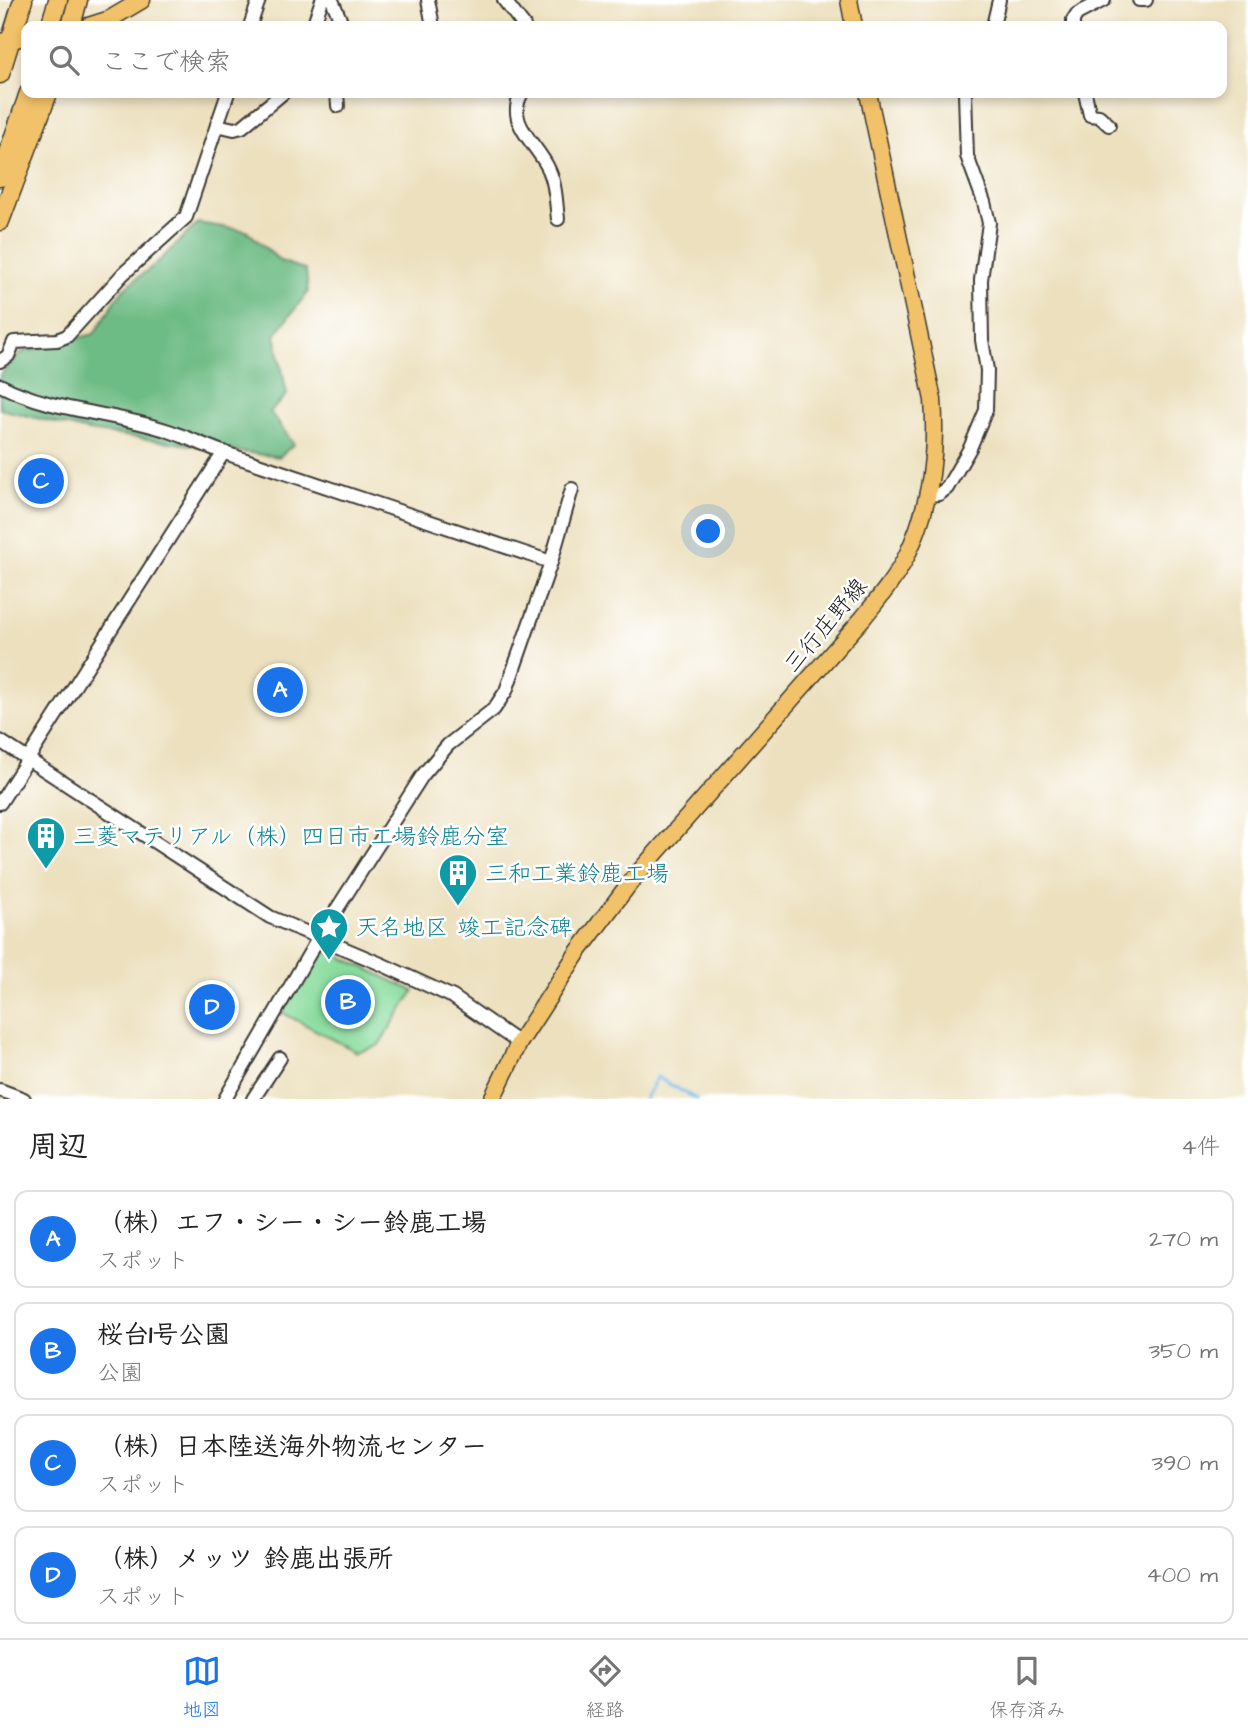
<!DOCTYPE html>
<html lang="ja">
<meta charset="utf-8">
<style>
body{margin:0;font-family:"Architects Daughter","Klee One",sans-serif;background:#f2f2f2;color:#222}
.you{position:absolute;left:709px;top:532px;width:24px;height:24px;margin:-18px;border:5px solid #fff;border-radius:50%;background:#1a73e8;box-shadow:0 0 0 10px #1a73e833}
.badge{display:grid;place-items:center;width:46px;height:46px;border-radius:50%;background:#1a73e8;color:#fff;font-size:23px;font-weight:700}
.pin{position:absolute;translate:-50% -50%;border:4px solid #fff;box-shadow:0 2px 7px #0006}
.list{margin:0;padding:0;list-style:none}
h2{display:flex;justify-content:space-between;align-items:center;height:91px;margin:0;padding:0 28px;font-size:30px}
h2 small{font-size:23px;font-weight:400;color:#767676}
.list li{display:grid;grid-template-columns:46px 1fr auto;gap:21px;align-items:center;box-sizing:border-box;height:98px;margin:0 14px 14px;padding:0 14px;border:2px solid #e0e0e0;border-radius:14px}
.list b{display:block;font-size:26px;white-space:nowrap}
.list p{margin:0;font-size:23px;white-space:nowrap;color:#767676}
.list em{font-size:23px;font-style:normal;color:#767676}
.icon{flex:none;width:38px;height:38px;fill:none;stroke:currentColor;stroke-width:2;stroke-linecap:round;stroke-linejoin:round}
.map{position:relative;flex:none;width:1248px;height:1099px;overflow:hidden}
.search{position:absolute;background:#fff;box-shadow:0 4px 10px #0003;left:21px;right:21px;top:21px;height:77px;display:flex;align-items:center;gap:18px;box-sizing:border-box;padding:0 24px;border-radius:14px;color:#767676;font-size:26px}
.sheet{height:539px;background:#fff}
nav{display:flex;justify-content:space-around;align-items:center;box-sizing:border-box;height:98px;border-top:2px solid #e0e0e0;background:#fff;font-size:19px;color:#767676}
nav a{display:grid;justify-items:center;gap:4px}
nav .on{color:#1a73e8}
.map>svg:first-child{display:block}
.green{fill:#89dc9e;stroke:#527c5d;stroke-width:2}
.forest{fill:#6ebc85;stroke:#456c50;stroke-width:2}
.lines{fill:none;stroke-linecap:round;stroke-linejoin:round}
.stream{stroke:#70b7e7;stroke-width:3.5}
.minor-casing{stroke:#3b3934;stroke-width:16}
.major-casing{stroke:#3b3934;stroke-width:19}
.highway-casing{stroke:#3b3934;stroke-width:21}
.minor{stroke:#fff;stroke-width:12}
.major{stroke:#f2c26a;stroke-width:16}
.highway{stroke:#f2c26a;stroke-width:18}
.labels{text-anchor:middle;stroke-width:5;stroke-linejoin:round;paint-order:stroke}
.street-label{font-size:23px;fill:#1c1c1c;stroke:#fff}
.culture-label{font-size:23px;fill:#0d838f;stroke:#fff;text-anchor:start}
</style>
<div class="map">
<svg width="1248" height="1099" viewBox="0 0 1248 1099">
<rect width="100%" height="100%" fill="#fff"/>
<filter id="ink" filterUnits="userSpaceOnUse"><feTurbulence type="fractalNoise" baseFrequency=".0143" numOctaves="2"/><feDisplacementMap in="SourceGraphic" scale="14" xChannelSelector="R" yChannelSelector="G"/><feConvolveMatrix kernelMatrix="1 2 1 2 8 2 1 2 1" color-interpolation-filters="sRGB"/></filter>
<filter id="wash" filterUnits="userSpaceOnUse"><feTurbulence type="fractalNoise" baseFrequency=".00686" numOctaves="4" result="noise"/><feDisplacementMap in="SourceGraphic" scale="28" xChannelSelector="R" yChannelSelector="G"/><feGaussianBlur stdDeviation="1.57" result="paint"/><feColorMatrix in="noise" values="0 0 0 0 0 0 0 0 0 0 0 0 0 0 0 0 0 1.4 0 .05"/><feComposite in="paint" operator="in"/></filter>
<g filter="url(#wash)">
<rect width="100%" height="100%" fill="#ece0be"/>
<!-- green -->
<polygon class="green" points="331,952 414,991 378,1046 357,1052 283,1013 315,956"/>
<!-- forest -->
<polygon class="forest" points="198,223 247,231 280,261 306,270 308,292 275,335 287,395 270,412 294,444 279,457 88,431 0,409 0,375 22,352 94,334 123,289 157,263"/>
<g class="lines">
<!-- stream -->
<polyline class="stream" points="645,1099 657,1077 696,1099"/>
</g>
</g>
<g filter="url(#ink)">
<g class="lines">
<!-- minor casing -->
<g class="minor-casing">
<g id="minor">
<polyline points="332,0 343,26"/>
<polyline points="428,0 433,26"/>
<polyline points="504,0 524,26"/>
<polyline points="1139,0 1146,0"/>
<polyline points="250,26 259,0"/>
<polyline points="313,26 322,0"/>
<polyline points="993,26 999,0"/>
<polyline points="1073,26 1073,20 1077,14 1104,0"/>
<polyline points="337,93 338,106"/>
<path d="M522,93C504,123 538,144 549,170C556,185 556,203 558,219"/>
<polyline points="1085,93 1090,115 1099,116 1109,125"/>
<polyline points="217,125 228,93"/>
<polyline points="0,361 8,356 14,342 57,340 67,336 123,274 186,217 217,125 234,129 242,127 283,93"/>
<path d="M0,385C52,412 113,412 169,431C189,438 208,447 228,454C336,490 443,526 551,562L506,691L494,709L448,745L422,776L319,937L225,1099"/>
<polyline points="928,495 939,494 947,488 970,448 986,410 987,370 982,340 981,280 989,223 984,202 967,156 965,93"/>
<polyline points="551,562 572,489"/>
<polyline points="0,741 270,917 381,964 453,997 519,1043"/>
<polyline points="0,803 224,452"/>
<polyline points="0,1090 24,1099"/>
<polyline points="253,1099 280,1058"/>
</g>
</g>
<!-- major casing -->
<g class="major-casing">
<g id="major">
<polyline points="849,0 854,26"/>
<polyline points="88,26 110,19 142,0"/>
<polyline points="0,42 26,37"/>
<path d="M492,1099L519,1043L578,952L632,880L863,618C879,598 896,578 907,555C930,507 937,453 933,400L868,93"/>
</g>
</g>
<!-- highway casing -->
<g class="highway-casing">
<g id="highway">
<polyline points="50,26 58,0"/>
<polyline points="71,26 78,0"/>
<polyline points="0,74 23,0"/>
<polyline points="0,177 29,93"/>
<polyline points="0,221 48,93"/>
</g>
</g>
<!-- minor -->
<use href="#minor" class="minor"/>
<!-- major -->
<use href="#major" class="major"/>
<!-- highway -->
<use href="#highway" class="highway"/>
</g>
</g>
<!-- icons -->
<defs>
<g id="building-pin" transform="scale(2.0125)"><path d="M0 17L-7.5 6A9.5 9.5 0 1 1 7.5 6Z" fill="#0f9aa8" stroke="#fff"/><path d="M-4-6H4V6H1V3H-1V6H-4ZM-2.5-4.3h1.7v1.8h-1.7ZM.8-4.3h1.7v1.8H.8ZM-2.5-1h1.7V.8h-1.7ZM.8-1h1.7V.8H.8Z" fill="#fff"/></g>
<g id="sight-pin" transform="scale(2.0125)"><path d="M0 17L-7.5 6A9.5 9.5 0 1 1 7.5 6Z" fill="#0f9aa8" stroke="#fff"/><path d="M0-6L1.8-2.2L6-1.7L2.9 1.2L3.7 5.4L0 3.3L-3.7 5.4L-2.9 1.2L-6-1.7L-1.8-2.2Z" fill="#fff"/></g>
</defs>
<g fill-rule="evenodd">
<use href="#building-pin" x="46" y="836"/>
<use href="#building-pin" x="458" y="873"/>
<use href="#sight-pin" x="329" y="927"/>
</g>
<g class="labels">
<!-- street labels -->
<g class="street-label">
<text transform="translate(825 625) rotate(-50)" y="8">三行庄野線</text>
</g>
<!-- culture labels -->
<g class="culture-label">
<text x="73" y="844">三菱マテリアル（株）四日市工場鈴鹿分室</text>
<text x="485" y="881">三和工業鈴鹿工場</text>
<text x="356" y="935">天名地区 竣工記念碑</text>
</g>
</g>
</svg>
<div class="you"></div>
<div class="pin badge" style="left:280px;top:690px">A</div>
<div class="pin badge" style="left:348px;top:1002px">B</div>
<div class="pin badge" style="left:41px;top:481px">C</div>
<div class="pin badge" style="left:212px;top:1007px">D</div>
<div class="search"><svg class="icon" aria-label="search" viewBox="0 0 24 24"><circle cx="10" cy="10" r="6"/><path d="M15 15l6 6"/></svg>ここで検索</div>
</div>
<section class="sheet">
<h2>周辺<small>4件</small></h2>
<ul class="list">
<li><span class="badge">A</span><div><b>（株）エフ・シー・シー鈴鹿工場</b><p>スポット</p></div><em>270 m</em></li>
<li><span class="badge">B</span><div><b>桜台1号公園</b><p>公園</p></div><em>350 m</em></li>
<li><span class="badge">C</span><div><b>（株）日本陸送海外物流センター</b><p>スポット</p></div><em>390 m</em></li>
<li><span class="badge">D</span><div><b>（株）メッツ 鈴鹿出張所</b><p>スポット</p></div><em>400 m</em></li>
</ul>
</section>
<nav>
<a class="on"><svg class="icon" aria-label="map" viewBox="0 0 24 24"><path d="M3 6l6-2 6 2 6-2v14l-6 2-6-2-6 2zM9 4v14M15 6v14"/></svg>地図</a>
<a><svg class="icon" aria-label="directions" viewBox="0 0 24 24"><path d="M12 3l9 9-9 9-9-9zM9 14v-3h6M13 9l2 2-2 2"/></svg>経路</a>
<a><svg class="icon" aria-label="saved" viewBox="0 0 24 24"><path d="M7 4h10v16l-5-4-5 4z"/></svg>保存済み</a>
</nav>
